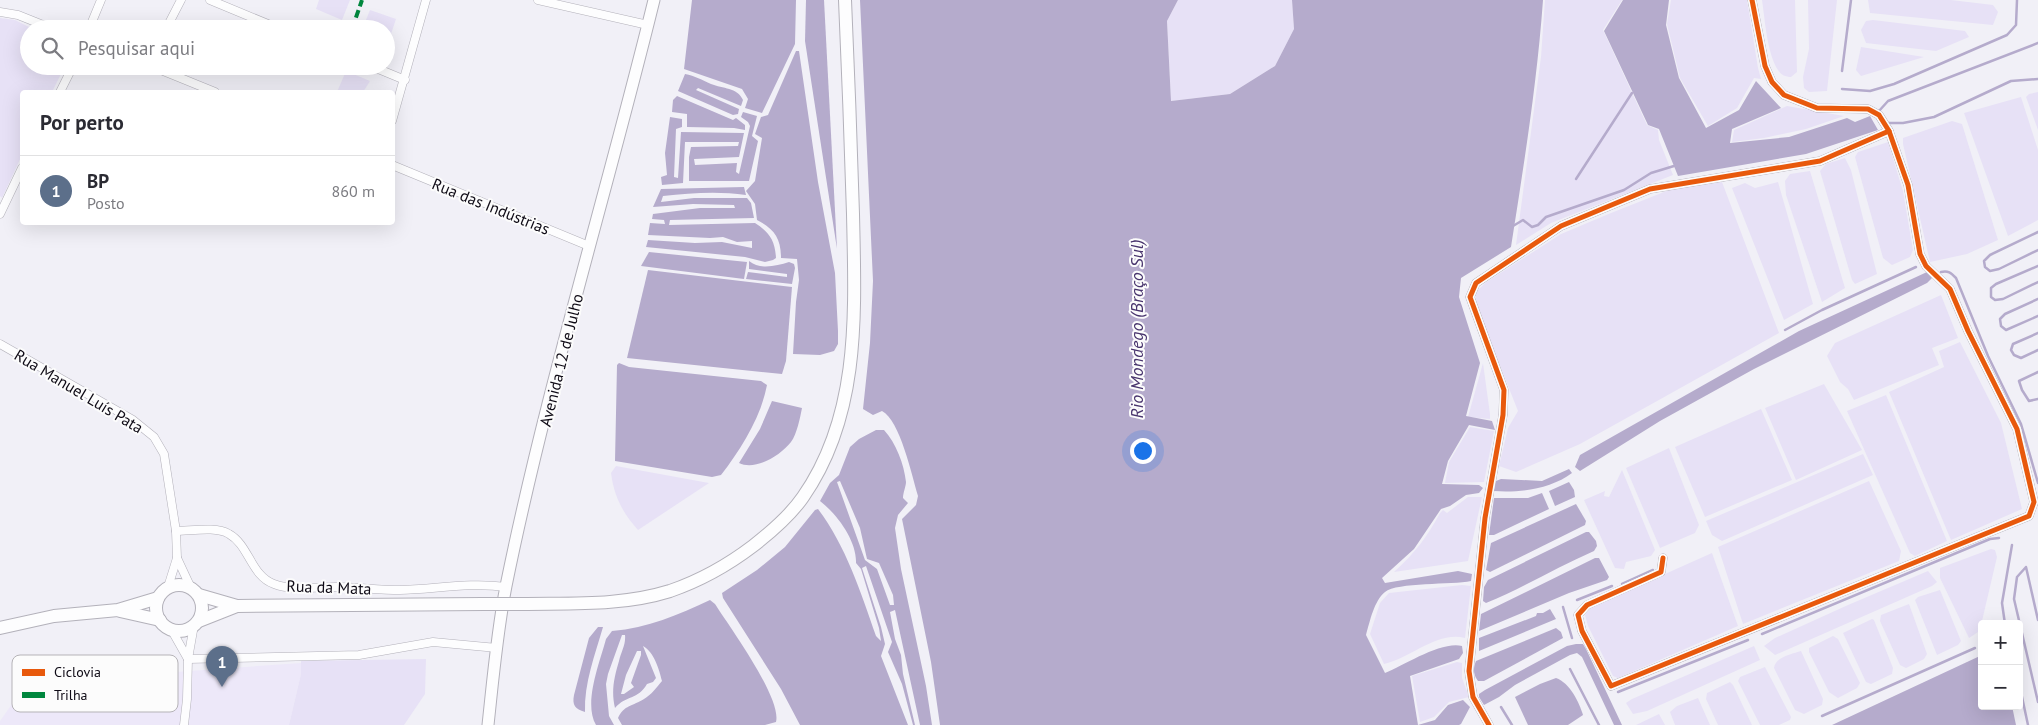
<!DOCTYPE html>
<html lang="pt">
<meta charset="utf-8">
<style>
body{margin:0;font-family:"PT Sans",sans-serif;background:#f7f7f7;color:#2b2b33}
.controls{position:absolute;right:15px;bottom:15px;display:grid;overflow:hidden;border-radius:5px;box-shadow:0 5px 20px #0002}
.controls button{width:45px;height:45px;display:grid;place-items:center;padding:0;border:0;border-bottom:1px solid #e1e1e2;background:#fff;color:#2b2b33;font:25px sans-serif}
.you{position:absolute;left:1142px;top:450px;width:18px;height:18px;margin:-12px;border:4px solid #fff;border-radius:50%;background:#1a73e8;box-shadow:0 0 0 8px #1a73e833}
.badge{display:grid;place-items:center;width:32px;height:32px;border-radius:50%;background:#5d5a64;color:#fff;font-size:16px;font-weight:700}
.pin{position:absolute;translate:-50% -41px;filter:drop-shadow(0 1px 2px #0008)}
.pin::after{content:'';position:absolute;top:26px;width:18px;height:15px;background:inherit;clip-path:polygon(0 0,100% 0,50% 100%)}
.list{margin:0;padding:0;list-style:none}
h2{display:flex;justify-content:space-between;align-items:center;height:65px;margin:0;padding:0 20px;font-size:21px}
h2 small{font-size:16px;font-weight:400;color:#7c7c81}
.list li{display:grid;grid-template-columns:32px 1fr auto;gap:15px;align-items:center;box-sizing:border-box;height:70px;padding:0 20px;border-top:1px solid #e1e1e2}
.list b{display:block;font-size:19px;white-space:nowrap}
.list p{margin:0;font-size:16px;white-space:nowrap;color:#7c7c81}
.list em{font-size:16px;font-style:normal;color:#7c7c81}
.icon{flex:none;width:28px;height:28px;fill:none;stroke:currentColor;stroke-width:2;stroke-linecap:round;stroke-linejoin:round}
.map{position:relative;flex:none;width:2038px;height:725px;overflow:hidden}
.search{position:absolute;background:#fff;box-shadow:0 5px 20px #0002;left:20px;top:20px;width:375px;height:55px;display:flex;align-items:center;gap:12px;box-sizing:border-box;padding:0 18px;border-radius:28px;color:#7c7c81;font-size:19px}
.panel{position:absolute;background:#fff;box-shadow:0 5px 20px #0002;left:20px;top:90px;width:375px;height:135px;border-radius:5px}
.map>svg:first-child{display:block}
.built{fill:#ede8f9}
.green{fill:#e7e1f6}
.water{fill:#b5abcc;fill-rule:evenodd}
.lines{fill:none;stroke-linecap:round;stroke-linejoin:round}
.stream{stroke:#b5abcc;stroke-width:2.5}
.minor-casing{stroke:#b3b1ba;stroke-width:9}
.secondary-casing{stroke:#b3b1ba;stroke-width:13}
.primary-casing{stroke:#b3b1ba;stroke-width:14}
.minor{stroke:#fdfdfe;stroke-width:8}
.secondary{stroke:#fdfdfe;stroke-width:11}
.primary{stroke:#fdfdfe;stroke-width:12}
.primary-bridge-casing{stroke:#b3b1ba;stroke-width:14;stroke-linecap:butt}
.primary-bridge{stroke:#fdfdfe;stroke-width:12}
.quiet{stroke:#00873e;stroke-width:4;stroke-dasharray:8 4;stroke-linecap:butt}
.cycleway-casing{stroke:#fcfcfc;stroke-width:8}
.cycleway{stroke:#e8590c;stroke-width:5}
.labels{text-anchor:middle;stroke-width:4;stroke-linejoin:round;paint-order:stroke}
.street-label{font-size:16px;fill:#0e0a15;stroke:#fcfcfc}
.water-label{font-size:18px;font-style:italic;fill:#48346d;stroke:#fcfcfc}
.key{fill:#fcfcfc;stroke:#b5b3b7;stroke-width:1}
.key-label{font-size:14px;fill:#0e0a15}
</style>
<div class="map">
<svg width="2038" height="725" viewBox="0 0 2038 725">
<rect width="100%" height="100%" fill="#f1f0f7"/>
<!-- built -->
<polygon class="built" points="301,663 301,674 289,725 0,725 0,721 12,704 64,680"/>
<!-- green -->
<g class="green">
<polygon points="319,0 350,0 342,20 316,9"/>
<polygon points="1178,0 1292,0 1294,29 1275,66 1230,94 1171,101 1167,21"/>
<polygon points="1545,0 1622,0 1603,30 1647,125 1658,130 1659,140 1673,175 1551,223 1516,245 1541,57"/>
<polygon points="1671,0 1747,0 1758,68 1761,79 1754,78 1737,108 1708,126 1680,78 1667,24"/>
<path d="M1762,0H1795L1797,72L1791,77C1786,77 1781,75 1778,70C1767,53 1765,20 1762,0Z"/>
<polygon points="1808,0 1837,0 1827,91 1809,92 1804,88 1803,77 1809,49"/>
<polygon points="1868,0 1951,0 1993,5 1998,12 1993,25 1870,13"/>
<polygon points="370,10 396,19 390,37 386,35 386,29 372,29 364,25"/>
<polygon points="0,18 15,20 33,29 29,29 29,66 65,66 52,92 22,92 22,155 2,198 0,196"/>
<polygon points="1873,20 1965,31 1969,37 1936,51 1866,43 1861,30 1866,21"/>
<polygon points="1861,47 1924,57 1861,76 1856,70"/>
<polygon points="346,71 370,81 363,92 337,92"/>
<polygon points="2038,92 2038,130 2026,97 2029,94"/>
<polygon points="2021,97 2038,150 2038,220 2008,236 1964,113"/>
<polygon points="1787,106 1844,116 1806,129 1764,138 1732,142 1734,130"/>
<polygon points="1952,121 1962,124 1998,240 1967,254 1930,262 1903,144 1903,138"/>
<polygon points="1888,142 1903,191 1913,250 1910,257 1892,265 1883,258 1855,157 1858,152"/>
<polygon points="1845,158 1851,170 1877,274 1855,284 1852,280 1820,171 1826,164"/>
<polygon points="1810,171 1845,288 1822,302 1786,195 1785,181 1790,174"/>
<polygon points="1722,182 1779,333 1580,444 1516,472 1499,466 1508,428 1518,411 1475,303 1476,292 1485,283 1561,234 1611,213 1669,190"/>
<polygon points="1778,182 1813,304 1784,320 1732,188 1745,183 1755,188"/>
<polygon points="1941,295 1958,338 1932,348 1939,365 1854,400 1848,389 1840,382 1827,356 1835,343"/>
<polygon points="1960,342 2001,423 2022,509 1951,540 1889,392 1944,367 1939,351"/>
<polygon points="1483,363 1490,414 1490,419 1468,417"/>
<polygon points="1824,384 1862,450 1796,480 1765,408"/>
<polygon points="1886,395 1947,541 1915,556 1910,553 1847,411"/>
<polygon points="1761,409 1792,480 1705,517 1675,447"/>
<polygon points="1470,427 1494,431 1484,482 1445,483 1449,462"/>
<polygon points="1669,448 1699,525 1695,533 1660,548 1626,468"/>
<polygon points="1863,454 1873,475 1722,541 1712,535 1706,521"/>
<path d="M616,466L709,483L638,530C623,513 614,497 611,473Z"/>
<polygon points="1622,470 1655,550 1651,556 1626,562 1624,569 1615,568 1584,500 1605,491 1604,496 1609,497"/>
<polygon points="1869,481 1901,551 1899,561 1743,624 1718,547"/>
<path d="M1468,497H1482L1468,561L1394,572C1415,553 1427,537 1440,513L1443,510L1447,513Z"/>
<polygon points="1991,549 1995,550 1997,557 1982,621 1978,632 1969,638 1940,578 1940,568"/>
<polygon points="1712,553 1738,626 1618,678 1613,676 1588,626 1585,615 1591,607"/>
<polygon points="1928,571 1937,582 1932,586 1775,655 1764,646 1775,638 1848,605"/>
<path d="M1462,585L1471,586L1465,638C1437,631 1411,658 1384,664L1370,634L1380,603L1389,593Z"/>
<polygon points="1940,590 1961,641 1958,645 1937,655 1915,600 1918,597"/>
<polygon points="1909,604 1927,654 1924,659 1906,668 1900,665 1880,621 1881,615"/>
<polygon points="1872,619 1874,620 1893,668 1892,674 1871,684 1866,682 1843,633"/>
<polygon points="1833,636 1838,639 1860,683 1857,688 1838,698 1829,692 1809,652 1809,648"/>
<polygon points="1754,646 1760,660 1647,711 1633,714 1626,703 1632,699"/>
<path d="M1801,651L1823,699L1822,705L1804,714L1795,710L1774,668C1775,657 1792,654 1801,651Z"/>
<polygon points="426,659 425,694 404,725 289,725 301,674 301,661"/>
<polygon points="1457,662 1462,663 1462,678 1469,697 1449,702 1434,717 1420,722 1412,676"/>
<polygon points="1765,667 1791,717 1790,720 1779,725 1760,725 1738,681 1740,677"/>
<polygon points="1730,682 1733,685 1752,725 1718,725 1706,699 1707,693"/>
<polygon points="1698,698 1710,725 1675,725 1670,712 1677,706"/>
<polygon points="1659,714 1665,725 1636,725"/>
</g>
<!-- water -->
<g class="water">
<polygon points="692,0 796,0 795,44 762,113 745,108 748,99 742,89 684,69"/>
<polygon points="806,0 824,0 837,249 805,41"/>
<path d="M860,0H1178L1167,21L1171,101L1230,94L1275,66L1294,29L1292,0H1543C1537,83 1524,164 1511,247L1461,278L1459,297L1480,363L1466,416L1492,421L1495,430L1469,425L1448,461L1442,484L1479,485L1483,488L1479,493L1466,495L1450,506L1441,509L1414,549L1382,578L1385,583L1458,571L1472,574L1471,581C1452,585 1397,582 1385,592C1374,601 1370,621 1366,635L1385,673C1405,665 1441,641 1462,646L1463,653L1459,659L1410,676L1418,725L1435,720L1448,705L1463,700L1470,707L1461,724L1459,725H940L931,662L902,519L916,505L918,496C912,476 900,420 882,411L873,415L863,409L870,343L873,281Z"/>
<polygon points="1623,0 1669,0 1666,25 1679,78 1706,128 1739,110 1756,81 1781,108 1732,129 1730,143 1789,137 1847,118 1855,122 1870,116 1878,130 1806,154 1678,176 1659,129 1648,125 1604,31"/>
<path d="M796,51H799L818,182L835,273L838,331V344L834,351L820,355L793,354L796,302L799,280L797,259L781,258C781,238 774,229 757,220L755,204L746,191L755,181L762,138L755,134L761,117L768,115Z"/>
<path d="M685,74C695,76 702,80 711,84C723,89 737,87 743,100L741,106L698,88L696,90L739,109L738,114L733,115L678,91Z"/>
<polygon points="677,96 733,120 736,118 745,125 745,130 734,128 687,127 687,114 672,112 673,100"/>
<polygon points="743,112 757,116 752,136 758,141 749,181 689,181 689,157 691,147 738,146 739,142 685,142 683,183 662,185 661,177 667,175 665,153 670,117 682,119 682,127 676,129 674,177 678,178 681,132 744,133 739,157 694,159 695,165 737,163 736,172 739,174 750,126 748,122 741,117"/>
<path d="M744,187L746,195C718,191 691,193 663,196L661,202L694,198H747L751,203L754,218L670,220L669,225L755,223C769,232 775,240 776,258L773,260L765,262L745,257L646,247L648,240L695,243L722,242L752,248V241L737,242L723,237L710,238L648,235L650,223L665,224L664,220L652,219L653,214L700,208H735L734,205L693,204L653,207L661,189Z"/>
<polygon points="649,252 747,262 744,279 641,266"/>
<path d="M749,261C760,270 776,266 789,262L794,264L795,268L792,284L746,279L748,272L787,277V274L749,269Z"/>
<polygon points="648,270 792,287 786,361 782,374 627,358"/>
<polygon points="1927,272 1932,278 1927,283 1754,369 1660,421 1580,471 1575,467 1580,455 1799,331"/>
<path d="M619,363L629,367L761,381L767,385C761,417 741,449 721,475L712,477L615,461L617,365Z"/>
<path d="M772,401L802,408C800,418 797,434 791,442C780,456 755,471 739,463L760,429Z"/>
<path d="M876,430H884C896,443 904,464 906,482C906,486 903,493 903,498L908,503L898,515L895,528L901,569L926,686L932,725H920L895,610L890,612L895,639L901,655L903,674L915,725H913L902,684L888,652L892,642L866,566L862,568L881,627L885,644L881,656L908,725H800L781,689L723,598L722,593L757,570L785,547L815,510L818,509C846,546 861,593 876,636L881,641L879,628L861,569L856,563C857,541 837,514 820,501L830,483L839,475L850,447L859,439ZM840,481L860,528L867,559L879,563L893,595L894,605H890L877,569L865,560L837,482Z"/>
<path d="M1569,469L1572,473C1551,489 1519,493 1494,491L1496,481L1501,479L1542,481Z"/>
<polygon points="1569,482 1574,490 1575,497 1555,506 1549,491"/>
<polygon points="1542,493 1549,509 1494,535 1489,535 1494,498 1528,498"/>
<polygon points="1576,504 1586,521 1585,525 1490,572 1486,570 1491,543"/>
<path d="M1586,532H1589L1596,541L1597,546L1594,551C1557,567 1523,588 1486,603L1483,601L1484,587L1488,580Z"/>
<polygon points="1595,558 1599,558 1609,577 1607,580 1569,593 1479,631 1481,614"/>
<path d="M710,600L715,604C729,626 782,698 776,722L765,725H622L618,718C624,705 633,706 644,699C651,695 657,687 662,681C659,669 654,652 643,646L656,678L653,682L647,684C638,700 626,695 615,708C611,691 614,678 619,661C621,652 626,645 625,635H622L608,674L606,684L609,716L614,725H596C583,703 600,662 606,639L612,631C648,628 678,615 710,600ZM637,651H641V655L631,683L634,687L624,694H621L626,675Z"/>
<polygon points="1550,609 1556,619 1479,651 1479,638 1536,616 1537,613 1543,613"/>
<path d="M598,627H603C595,655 584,683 585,712C575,709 572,705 574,695L589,638Z"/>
<path d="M1556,628L1561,632L1563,638L1484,681H1478C1473,675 1473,668 1476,661Z"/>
<polygon points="1576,644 1583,644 1586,649 1622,725 1614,725 1582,657 1577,653 1570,655 1515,685 1499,697 1484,705 1479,697 1479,694 1485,690 1567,646"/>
<polygon points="1982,655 1982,706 2012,706 2016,725 1832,725"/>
<path d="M1556,678C1570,683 1579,702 1583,715L1568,725H1528L1515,697L1540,684Z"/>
</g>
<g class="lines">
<!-- stream -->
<g class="stream">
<polyline points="1842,71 1851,0"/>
<polyline points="1842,89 1870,91 1894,84 2007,35 2016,25 2017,0"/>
<polyline points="1880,112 1879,111 1888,101 2038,43"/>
<polyline points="1888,123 1903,123 1934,117 2011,81 2038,79"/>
<polyline points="1576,179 1632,93"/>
<polyline points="1513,226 1523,220 1532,227 1538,225 1546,217 1624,190 1651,173 1674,166"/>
<polyline points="2038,232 1990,255 1984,261 1985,267 1990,271 1999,269 2038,250"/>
<polyline points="2038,266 1996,284 1991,288 1991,297 1995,300 2003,299 2038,282"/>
<path d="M1941,272C1948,270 1951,273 1956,278L1988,356L2021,424L2038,483"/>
<polyline points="2038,299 2005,314 2000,319 2001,326 2006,330 2038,316"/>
<polyline points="1785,330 1822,310 1916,267"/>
<polyline points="2038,333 2013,344 2011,350 2014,355 2021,358 2038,350"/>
<polyline points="2038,372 2019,381 2022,390 2029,401 2038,399"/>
<polyline points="1622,584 1653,570"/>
<polyline points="1577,600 1612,586"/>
<polyline points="1563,607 1572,638"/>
<polyline points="2038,620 2026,567 2017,577 2014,599 2038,702"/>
<polyline points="2005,624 2002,603 2012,545"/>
<polyline points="1762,634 1990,539 1999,538"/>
<polyline points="1570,669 1599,725"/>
<polyline points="2019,683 2028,725"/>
<polyline points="1618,692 1748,640"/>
<polyline points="1501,707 1512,725"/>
<polyline points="1822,716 1975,648"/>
</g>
<!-- minor casing -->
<g class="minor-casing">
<g id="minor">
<polyline points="210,0 280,29"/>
<polyline points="538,0 648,25"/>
<polyline points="0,12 18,15 53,29"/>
<polyline points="89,29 101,0"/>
<polyline points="166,29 181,0"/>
<polyline points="151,66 215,92"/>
<polyline points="371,66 405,80"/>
<polyline points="60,92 73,66"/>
<polyline points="392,121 426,0"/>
<polyline points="392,165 589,246"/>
<polyline points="0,214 22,168"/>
<polyline points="0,344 133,420 154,437 164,454 176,531 177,558 168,587"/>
<path d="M176,531C191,531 216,526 229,534C249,545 251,576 274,584C292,591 316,587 335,587C356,587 378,590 400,590C435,589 471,582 506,587"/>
<polyline points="177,558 191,588"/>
<polyline points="1663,558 1661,572 1587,605 1578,615 1582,631 1611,686 2029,516 2034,502 2017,429 1968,331 1950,289 1926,266 1920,254 1908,185 1889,131"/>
<polyline points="171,629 188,659"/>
<polyline points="188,659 359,655 433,642 497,648"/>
<polyline points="184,725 187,699 188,659 194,625"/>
<polyline points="1489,725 1473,697 1469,671 1485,518 1503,415 1504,390 1470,297 1476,283 1561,226 1650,189 1820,161 1889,131 1879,115 1868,109 1817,108 1784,95 1772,82 1765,66 1752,0"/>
</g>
</g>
<!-- secondary casing -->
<g class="secondary-casing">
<path id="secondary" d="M488,725C493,679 497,632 506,586C546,389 606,196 654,0"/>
</g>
<!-- primary casing -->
<g class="primary-casing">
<g id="primary">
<circle cx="179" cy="608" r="23"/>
<polyline points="199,595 237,606 483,604"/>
<path d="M522,604C572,603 622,606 670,591C699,581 728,565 753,546C771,532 790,516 803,497C861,414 855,311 853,214C851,143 848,71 845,0"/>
<polyline points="120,611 160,620"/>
<polyline points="199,621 237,606"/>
<polyline points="0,628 54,616 118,610 158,598"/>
</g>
</g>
<!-- minor -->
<use href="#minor" class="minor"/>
<!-- secondary -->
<use href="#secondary" class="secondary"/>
<!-- primary -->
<use href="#primary" class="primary"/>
<!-- primary-bridge casing -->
<g class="primary-bridge-casing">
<polyline id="primary-bridge" points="483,604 522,604"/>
</g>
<!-- primary-bridge -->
<use href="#primary-bridge" class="primary-bridge"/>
<!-- quiet -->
<polyline class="quiet" points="352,29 362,0"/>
<!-- cycleway casing -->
<g class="cycleway-casing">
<g id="cycleway">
<polyline points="1663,558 1661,572 1587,605 1578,615 1582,631 1611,686 2029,516 2034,502 2017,429 1968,331 1950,289 1926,266 1920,254 1908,185 1889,131"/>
<polyline points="1489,725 1473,697 1469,671 1485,518 1503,415 1504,390 1470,297 1476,283 1561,226 1650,189 1820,161 1889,131 1879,115 1868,109 1817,108 1784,95 1772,82 1765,66 1752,0"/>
</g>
</g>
<!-- cycleway -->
<use href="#cycleway" class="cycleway"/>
</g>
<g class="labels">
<!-- street labels -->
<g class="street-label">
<text transform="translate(491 206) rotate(22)" y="6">Rua das Indústrias</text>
<text transform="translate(561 360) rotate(-76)" y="6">Avenida 12 de Julho</text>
<text transform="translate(79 391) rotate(31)" y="6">Rua Manuel Luís Pata</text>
<text transform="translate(329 587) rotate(2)" y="6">Rua da Mata</text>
</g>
<!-- water labels -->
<g class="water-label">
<text transform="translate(1137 329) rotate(-90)" y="6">Rio Mondego (Braço Sul)</text>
</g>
</g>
<!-- legend -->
<rect x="12" y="655" width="166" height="57" rx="8" class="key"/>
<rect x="22" y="669" width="23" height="7" fill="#e8590c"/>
<rect x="22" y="692" width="23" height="6" fill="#00873e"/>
<g class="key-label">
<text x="54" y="677">Ciclovia</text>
<text x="54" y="700">Trilha</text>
</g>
</svg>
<div class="controls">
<button>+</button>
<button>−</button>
</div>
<div class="you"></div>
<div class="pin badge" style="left:222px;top:687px;background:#5c6f8a">1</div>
<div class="search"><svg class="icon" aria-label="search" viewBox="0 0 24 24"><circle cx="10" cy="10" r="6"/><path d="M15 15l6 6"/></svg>Pesquisar aqui</div>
<section class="panel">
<h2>Por perto<small></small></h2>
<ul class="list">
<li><span class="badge" style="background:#5c6f8a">1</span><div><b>BP</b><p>Posto</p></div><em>860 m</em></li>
</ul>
</section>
</div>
